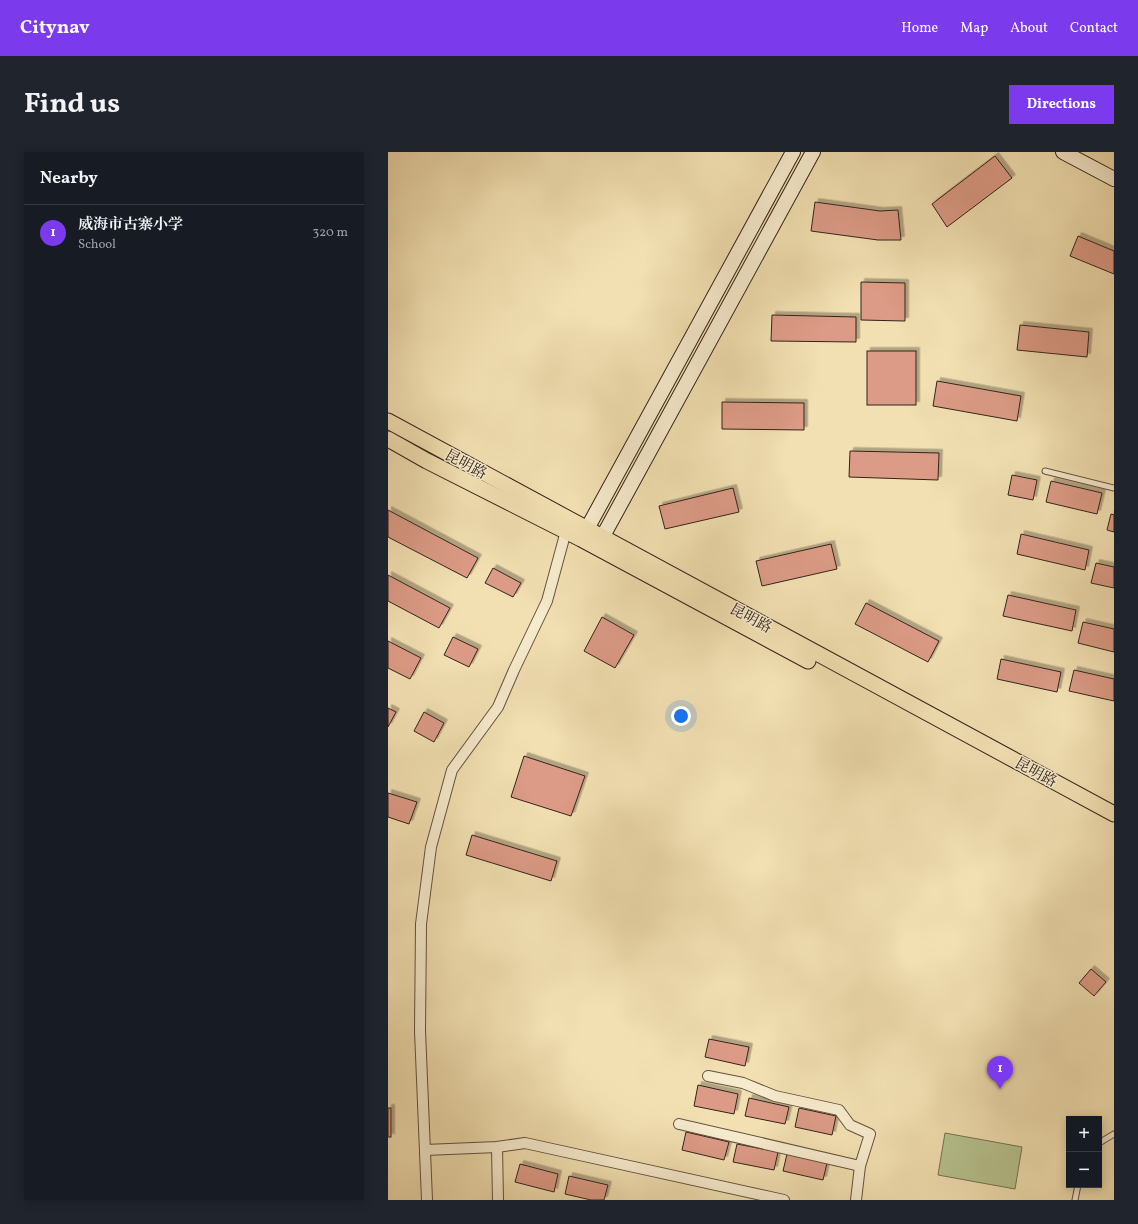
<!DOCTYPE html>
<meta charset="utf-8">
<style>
body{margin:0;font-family:Vollkorn,"Noto Serif SC",serif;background:#20242c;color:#f1f3f6}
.controls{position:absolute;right:12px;bottom:12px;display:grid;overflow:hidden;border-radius:0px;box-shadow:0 2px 10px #0003}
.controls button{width:36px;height:36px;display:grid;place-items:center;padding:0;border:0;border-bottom:1px solid #363941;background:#171b24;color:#f1f3f6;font:20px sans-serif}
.you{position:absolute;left:293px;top:564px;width:14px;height:14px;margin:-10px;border:3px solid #fff;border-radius:50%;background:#1a73e8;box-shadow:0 0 0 6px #1a73e833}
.badge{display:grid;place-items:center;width:26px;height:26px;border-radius:50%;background:#7c3aed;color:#fff;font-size:13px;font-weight:700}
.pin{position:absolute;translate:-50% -33px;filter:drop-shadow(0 1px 2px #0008)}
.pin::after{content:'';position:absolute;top:21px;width:14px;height:12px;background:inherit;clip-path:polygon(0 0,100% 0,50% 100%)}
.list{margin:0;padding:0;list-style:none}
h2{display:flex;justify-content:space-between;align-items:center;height:52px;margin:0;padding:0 16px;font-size:17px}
h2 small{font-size:13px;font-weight:400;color:#9ea1a6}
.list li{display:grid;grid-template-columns:26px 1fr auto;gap:12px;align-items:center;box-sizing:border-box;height:56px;padding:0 16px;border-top:1px solid #363941}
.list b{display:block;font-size:15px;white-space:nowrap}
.list p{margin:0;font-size:13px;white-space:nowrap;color:#9ea1a6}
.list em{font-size:13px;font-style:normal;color:#9ea1a6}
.map{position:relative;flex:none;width:726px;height:1048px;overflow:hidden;border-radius:0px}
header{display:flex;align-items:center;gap:24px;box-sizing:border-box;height:56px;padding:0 20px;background:#7c3aed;color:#fff}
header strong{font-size:19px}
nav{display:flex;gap:22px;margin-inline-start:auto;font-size:14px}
.intro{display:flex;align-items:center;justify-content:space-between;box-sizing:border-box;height:96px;padding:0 24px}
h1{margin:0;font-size:28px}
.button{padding:10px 18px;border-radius:0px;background:#7c3aed;color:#fff;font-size:14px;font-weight:700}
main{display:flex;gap:24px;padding:0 24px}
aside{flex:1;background:#171b24;border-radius:0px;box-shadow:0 2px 10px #0003}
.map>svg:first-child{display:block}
.green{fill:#b7c38f;stroke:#757354}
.building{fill:#dc9b86;stroke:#332318;filter:url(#shadow)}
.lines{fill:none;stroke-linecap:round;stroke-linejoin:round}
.service-casing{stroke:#63523e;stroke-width:7}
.minor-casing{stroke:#63523e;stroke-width:12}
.secondary-casing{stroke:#332318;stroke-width:16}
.primary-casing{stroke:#332318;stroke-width:17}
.service{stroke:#f7ebcd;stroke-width:5}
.minor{stroke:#f7ebcd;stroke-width:10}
.secondary{stroke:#f7ebcd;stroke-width:14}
.primary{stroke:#f2e0b2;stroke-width:15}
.labels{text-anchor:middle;stroke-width:3;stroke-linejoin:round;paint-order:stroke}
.street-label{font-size:15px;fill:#332318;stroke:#f7ebcd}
</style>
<header>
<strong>Citynav</strong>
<nav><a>Home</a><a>Map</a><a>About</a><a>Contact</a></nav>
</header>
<div class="intro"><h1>Find us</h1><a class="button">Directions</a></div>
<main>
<aside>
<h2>Nearby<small></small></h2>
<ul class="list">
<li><span class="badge">1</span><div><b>威海市古寨小学</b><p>School</p></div><em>320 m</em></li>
</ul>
</aside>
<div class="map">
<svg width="726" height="1048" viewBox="0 0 726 1048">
<defs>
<filter id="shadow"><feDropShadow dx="3.5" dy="-3.5" stdDeviation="0" flood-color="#0004"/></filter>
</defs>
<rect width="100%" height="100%" fill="#f2e0b2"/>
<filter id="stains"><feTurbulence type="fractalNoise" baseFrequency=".005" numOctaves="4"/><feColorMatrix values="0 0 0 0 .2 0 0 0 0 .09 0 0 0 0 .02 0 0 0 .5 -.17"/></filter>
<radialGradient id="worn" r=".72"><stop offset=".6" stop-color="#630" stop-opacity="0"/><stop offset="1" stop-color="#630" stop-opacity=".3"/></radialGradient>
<!-- green -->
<polygon class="green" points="557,981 634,995 627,1037 550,1023"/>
<!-- building -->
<g class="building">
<polygon points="607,4 624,26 559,75 544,52"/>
<polygon points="427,50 492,59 510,58 513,88 490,88 423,79"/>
<polygon points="690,84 726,99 726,122 682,104"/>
<polygon points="473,130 517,131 517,169 473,168"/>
<polygon points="384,163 468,165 468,190 383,189"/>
<polygon points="632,173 701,180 699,205 629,198"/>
<rect x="479" y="199" width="49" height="54"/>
<polygon points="549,229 633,244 629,269 545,254"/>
<polygon points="334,250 416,251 416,278 334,277"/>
<polygon points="462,299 551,301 550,328 461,325"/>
<polygon points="624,323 649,328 645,348 620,343"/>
<polygon points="663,329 714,341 709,362 658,350"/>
<polygon points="345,336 351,360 277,377 271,354"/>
<polygon points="0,358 90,406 79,426 0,385"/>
<polygon points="723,362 726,363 726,380 719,378"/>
<polygon points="633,382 701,398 697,418 629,402"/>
<polygon points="443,392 449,417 374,434 368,409"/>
<polygon points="708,411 726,415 726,436 703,431"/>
<polygon points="105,416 133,431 125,445 97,431"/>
<polygon points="0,423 62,456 51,476 0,449"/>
<polygon points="620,443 688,458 684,479 615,464"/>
<polygon points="478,451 551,489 540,510 467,472"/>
<polygon points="214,465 246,483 227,516 196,499"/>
<polygon points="695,470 726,477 726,500 690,491"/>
<polygon points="65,485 90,497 81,515 56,503"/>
<polygon points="0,489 33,506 22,527 0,516"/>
<polygon points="613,507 673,520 669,540 609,527"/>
<polygon points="686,518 726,527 726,549 681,539"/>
<polygon points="0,556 8,560 0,575"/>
<polygon points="36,560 56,571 46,590 26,579"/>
<polygon points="136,604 197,624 183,664 123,645"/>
<polygon points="0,641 29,650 21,672 0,665"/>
<polygon points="84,683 169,709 163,729 78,703"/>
<polygon points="703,817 718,830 706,844 691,831"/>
<polygon points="321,887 361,895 357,914 317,905"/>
<polygon points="310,933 350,942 346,962 306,954"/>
<polygon points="361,946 401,955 397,972 357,964"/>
<rect x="0" y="956" width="3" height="29"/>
<polygon points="411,956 448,964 444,983 407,975"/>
<polygon points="298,980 341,990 336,1008 294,998"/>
<polygon points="349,992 390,1000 386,1018 345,1010"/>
<polygon points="399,1002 439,1011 435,1028 395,1019"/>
<polygon points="132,1012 170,1022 166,1040 127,1030"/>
<polygon points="181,1024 220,1033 216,1048 203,1048 177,1042"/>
</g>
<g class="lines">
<!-- service casing -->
<g class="service-casing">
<g id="service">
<polyline points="657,319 726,336"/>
<polyline points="711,991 726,982"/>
<polyline points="687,1048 690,1033"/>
</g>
</g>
<!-- minor casing -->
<g class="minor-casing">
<g id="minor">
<polyline points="320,924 355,931 387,944 451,958 462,973 482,982 472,1014 468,1048"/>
<polyline points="291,972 472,1014"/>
<polyline points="109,995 110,1048"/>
<polyline points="37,998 109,995 137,991 396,1048"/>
<polyline points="39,1048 32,879 33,772 43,695 64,618 110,555 126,518 159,449 178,379 181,375"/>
</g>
</g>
<!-- secondary casing -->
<g class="secondary-casing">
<g id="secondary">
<polyline points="675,0 726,27"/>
<polyline points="194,386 405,0"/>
<polyline points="209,395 425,0"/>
</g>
</g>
<!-- primary casing -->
<g class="primary-casing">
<g id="primary">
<polyline points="0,269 726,662"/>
<polyline points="0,287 39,309 193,387 420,509"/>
</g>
</g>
<!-- service -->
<use href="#service" class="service"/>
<!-- minor -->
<use href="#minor" class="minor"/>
<!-- secondary -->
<use href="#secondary" class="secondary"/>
<!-- primary -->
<use href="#primary" class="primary"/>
</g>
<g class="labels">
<!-- street labels -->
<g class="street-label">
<text transform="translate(78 312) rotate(28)" y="5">昆明路</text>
<text transform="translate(363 466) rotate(28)" y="5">昆明路</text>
<text transform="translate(648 620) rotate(28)" y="5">昆明路</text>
</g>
</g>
<rect width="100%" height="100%" filter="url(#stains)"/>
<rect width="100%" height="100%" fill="url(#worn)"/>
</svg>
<div class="controls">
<button>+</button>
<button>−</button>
</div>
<div class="you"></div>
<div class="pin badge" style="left:612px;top:937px">1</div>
</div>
</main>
